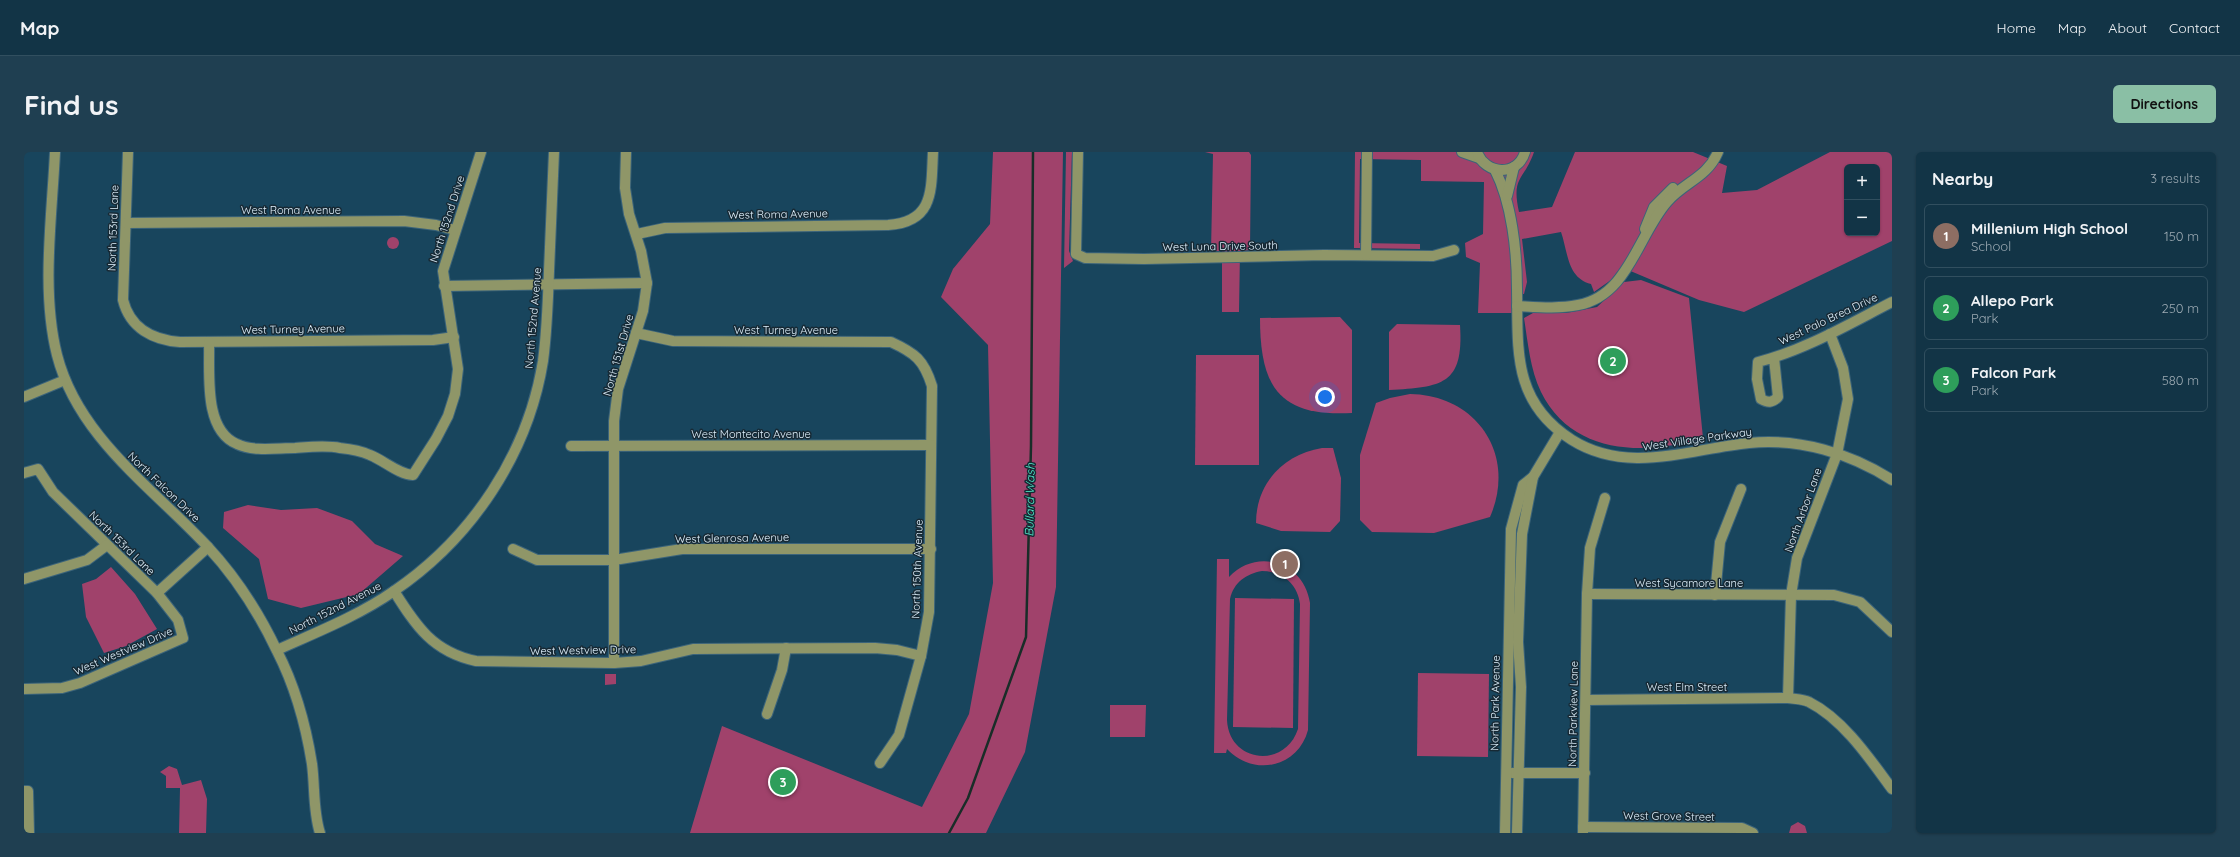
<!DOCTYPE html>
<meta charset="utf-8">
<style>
body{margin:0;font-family:Quicksand,sans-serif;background:#1f3f51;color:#f1f3f6}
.controls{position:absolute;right:12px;top:12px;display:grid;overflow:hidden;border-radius:6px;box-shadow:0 1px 3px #0004}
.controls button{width:36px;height:36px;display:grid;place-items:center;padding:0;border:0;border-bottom:1px solid #314f5f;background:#123446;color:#f1f3f6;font:20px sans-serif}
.you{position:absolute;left:1301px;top:245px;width:14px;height:14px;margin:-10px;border:3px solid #fff;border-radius:50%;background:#1a73e8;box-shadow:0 0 0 6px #1a73e833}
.badge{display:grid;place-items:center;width:26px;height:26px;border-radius:50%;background:#8abfa5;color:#fff;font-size:13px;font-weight:700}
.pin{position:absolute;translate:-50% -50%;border:2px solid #fff;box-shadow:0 1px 4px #0006}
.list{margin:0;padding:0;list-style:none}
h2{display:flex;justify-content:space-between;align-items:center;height:52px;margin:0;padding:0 16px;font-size:17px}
h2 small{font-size:13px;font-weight:400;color:#9caab3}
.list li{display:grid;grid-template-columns:26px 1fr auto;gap:12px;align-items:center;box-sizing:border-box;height:64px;margin:0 8px 8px;padding:0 8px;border:1px solid #314f5f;border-radius:6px}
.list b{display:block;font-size:15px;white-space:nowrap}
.list p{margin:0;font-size:13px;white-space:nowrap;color:#9caab3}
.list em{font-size:13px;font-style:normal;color:#9caab3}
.map{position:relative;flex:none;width:1868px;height:681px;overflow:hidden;border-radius:6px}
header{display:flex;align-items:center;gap:24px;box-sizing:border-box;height:56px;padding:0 20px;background:#123446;border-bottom:1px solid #314f5f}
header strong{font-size:19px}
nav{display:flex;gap:22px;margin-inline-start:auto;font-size:14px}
.intro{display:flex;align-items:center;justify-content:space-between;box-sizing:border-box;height:96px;padding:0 24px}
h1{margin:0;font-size:28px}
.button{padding:10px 18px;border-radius:6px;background:#8abfa5;color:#111;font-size:14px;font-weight:700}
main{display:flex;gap:24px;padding:0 24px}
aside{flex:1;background:#123446;border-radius:6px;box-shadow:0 1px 3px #0004}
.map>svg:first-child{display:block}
.green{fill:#a0426b;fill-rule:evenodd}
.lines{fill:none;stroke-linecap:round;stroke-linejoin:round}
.stream{stroke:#192d28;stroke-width:2.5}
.minor-casing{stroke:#3c647a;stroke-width:12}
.minor{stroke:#8f9668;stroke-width:10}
.labels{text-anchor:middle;stroke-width:3;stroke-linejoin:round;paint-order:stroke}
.street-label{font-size:11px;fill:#dff1fd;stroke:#172934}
.water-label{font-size:12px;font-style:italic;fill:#53efcd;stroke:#172934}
</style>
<header>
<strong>Map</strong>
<nav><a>Home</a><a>Map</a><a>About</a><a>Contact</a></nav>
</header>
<div class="intro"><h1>Find us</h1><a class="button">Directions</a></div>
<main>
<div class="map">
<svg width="1868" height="681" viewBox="0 0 1868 681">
<rect width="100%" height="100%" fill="#18455d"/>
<!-- green -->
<g class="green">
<polygon points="969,0 1039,0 1032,435 1001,600 962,681 666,681 698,574 898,655 945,562 969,431 964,193 917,145 929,117 966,72"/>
<polygon points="1042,0 1048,0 1045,99 1049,109 1040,116"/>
<polygon points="1181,0 1225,0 1227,3 1226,98 1216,99 1215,160 1198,160 1198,99 1187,99 1189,2"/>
<path d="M1331,0H1510C1500,29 1487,24 1495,60L1528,55L1551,0H1669L1703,14L1698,41L1733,38L1806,0H1868V89L1720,160L1675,148L1597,115L1587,128L1570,140L1567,132C1543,126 1544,100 1537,80L1498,87L1503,130L1500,142L1488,143V161H1454L1456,111L1442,105L1441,91L1459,82L1460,30L1397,29V8L1336,7L1335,91L1396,92V97L1330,96ZM1823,15H1853V81H1823Z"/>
<circle cx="369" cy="91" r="6"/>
<path d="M1617,128L1665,146L1679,286C1621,304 1548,303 1517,240C1506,217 1504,191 1500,166L1509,161H1542L1573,155L1600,130Z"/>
<path d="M1316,165L1328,178V261C1255,265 1236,235 1236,166Z"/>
<path d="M1373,172L1436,173C1440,233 1418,235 1365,238V180Z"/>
<polygon points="1172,203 1235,203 1235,313 1171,313"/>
<path d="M1386,242C1453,243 1493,303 1466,365L1410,381L1348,380L1336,368V303L1352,251L1366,246Z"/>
<path d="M1298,296H1309L1317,326L1316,369L1306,380L1257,379L1232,371C1232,331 1260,302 1298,296Z"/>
<polygon points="224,353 257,358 293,356 328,369 351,392 379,404 335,442 277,456 244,447 235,407 199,376 200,360"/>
<path d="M1193,407H1205V425C1233,395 1280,410 1286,451L1284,578C1274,616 1229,625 1203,597L1202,601H1190ZM1238,419C1258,419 1274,432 1276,452L1274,577C1261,617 1205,611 1203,568L1206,447C1210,430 1222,422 1238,419Z"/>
<polygon points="87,415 111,442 133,477 102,494 80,501 62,465 58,432 72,427"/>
<polygon points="1211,446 1270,447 1269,576 1209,575"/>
<polygon points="1394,521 1465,522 1464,605 1393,604"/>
<polygon points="581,522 592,522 592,532 581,533"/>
<polygon points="1086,553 1122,553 1121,585 1086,585"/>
<polygon points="145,614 153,617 158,633 177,628 183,647 182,681 155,681 156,636 142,636 142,624 136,620"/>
<polygon points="1774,670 1781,674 1783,681 1765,681 1767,674"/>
</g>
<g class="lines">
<!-- stream -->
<polyline class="stream" points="925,681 944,646 1002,485 1007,294 1009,0"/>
<!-- minor casing -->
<g class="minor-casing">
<g id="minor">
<path d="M31,0C28,64 17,140 33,203C54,285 128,335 183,394C211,424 235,461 253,499C271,534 282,574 288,612C291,635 289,660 296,681"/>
<path d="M104,0L99,148C106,176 129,188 156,190L409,188L430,185"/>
<polyline points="1054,0 1052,102 1061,106 1120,107 1300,103 1409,104 1430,98"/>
<polyline points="1438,0 1455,6"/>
<path d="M1453,0C1461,23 1494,25 1501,0"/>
<path d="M1471,18C1488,51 1493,100 1493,137C1494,198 1488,250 1548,288C1604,323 1665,297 1725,291C1775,286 1826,301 1868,328"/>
<polyline points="1483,44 1490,15"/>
<polyline points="102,71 380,69 412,73 431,78"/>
<polyline points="1621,77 1630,55 1649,36"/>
<path d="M613,82L641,76L864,73C911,70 907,37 909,0"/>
<polyline points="1342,103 1343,0"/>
<polyline points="420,134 623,131"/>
<path d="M1493,154C1513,155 1534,157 1554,153C1604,144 1614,83 1643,50C1660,30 1683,26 1694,0"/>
<path d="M612,181L649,189L867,190C891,201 900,208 908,234L905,460L897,504L875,583L856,611"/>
<path d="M185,190C186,221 179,278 213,292C230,300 253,296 271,296C285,295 302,293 316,296C326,297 337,299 346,303C361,309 374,322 389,323L412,287L424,264L431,242L434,217L419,119L457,0"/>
<path d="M1750,206L1754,245C1748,251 1744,251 1737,247L1733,227L1734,210C1781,198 1825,172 1868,150"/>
<polyline points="0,245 41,228"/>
<polyline points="547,294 907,293"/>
<polyline points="0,321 14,317 29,340 133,441 154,468 159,486 56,531 38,536 0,537"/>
<polyline points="489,397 513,408 590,408 658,397 907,397"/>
<polyline points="0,427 63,408 83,393"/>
<path d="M370,439C392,474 409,500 452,509L590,511L617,509L669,497L851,496L873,498L897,504"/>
<polyline points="133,441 184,395"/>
<polyline points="1563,442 1810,443 1836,450 1868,480"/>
<polyline points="1691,443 1696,390 1717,337"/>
<path d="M253,498C293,480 334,464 370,439C448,386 504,302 519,209C523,179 524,149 525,119C527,79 528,40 530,0"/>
<polyline points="590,511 590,269 594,237 619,159 623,131 617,99 605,62 601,36 602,0"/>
<polyline points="1764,546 1767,443 1773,406 1813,302 1824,247 1819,216 1806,182"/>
<path d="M1562,548L1764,546C1771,547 1780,547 1785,550C1819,567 1846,607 1868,637"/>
<polyline points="743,562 758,518 762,496"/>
<polyline points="1488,621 1561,621"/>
<polyline points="0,639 4,639 5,681"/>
<polyline points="1559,675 1718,676 1729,681"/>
<polyline points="1481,681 1487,377 1499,333 1509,325 1536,280"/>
<polyline points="1493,681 1497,535 1494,490 1498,382 1509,325"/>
<polyline points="1559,681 1563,442 1566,396 1581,346"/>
</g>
</g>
<!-- minor -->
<use href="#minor" class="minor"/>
</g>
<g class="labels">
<!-- street labels -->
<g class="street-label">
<text x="267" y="62">West Roma Avenue</text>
<text transform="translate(754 62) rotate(-1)" y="4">West Roma Avenue</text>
<text transform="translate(423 67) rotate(-72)" y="4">North 152nd Drive</text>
<text transform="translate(89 76) rotate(-88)" y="4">North 153rd Lane</text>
<text transform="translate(1196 94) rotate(-1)" y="4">West Luna Drive South</text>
<text transform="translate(509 166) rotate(-85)" y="4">North 152nd Avenue</text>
<text transform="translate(1804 167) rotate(-25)" y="4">West Palo Brea Drive</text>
<text transform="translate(269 177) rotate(-1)" y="4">West Turney Avenue</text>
<text x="762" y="182">West Turney Avenue</text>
<text transform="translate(594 203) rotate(-74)" y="4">North 151st Drive</text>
<text x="727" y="286">West Montecito Avenue</text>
<text transform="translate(1673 287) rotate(-8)" y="4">West Village Parkway</text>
<text transform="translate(140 335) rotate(44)" y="4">North Falcon Drive</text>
<text transform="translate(1779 358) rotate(-70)" y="4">North Arbor Lane</text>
<text transform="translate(708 386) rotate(-1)" y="4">West Glenrosa Avenue</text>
<text transform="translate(98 391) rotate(44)" y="4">North 153rd Lane</text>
<text transform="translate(893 417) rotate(-88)" y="4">North 150th Avenue</text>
<text x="1665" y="435">West Sycamore Lane</text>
<text transform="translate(311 456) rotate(-27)" y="4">North 152nd Avenue</text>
<text transform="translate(559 498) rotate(-1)" y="4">West Westview Drive</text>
<text transform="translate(99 499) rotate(-23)" y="4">West Westview Drive</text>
<text x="1663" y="539">West Elm Street</text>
<text transform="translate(1471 551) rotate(-89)" y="4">North Park Avenue</text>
<text transform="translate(1549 562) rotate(-89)" y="4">North Parkview Lane</text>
<text transform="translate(1645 664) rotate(1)" y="4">West Grove Street</text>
</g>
<!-- water labels -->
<g class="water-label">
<text transform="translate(1006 348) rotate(-89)" y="4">Bullard Wash</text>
</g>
</g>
</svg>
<div class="controls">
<button>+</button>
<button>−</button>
</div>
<div class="you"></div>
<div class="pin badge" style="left:1261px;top:412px;background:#8d6e63">1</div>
<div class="pin badge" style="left:1589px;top:209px;background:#2e9e5b">2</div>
<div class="pin badge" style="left:759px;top:630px;background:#2e9e5b">3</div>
</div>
<aside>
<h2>Nearby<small>3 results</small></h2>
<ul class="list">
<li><span class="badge" style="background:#8d6e63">1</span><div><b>Millenium High School</b><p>School</p></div><em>150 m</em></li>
<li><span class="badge" style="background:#2e9e5b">2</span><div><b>Allepo Park</b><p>Park</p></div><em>250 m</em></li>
<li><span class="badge" style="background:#2e9e5b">3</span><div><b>Falcon Park</b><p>Park</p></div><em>580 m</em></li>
</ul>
</aside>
</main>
